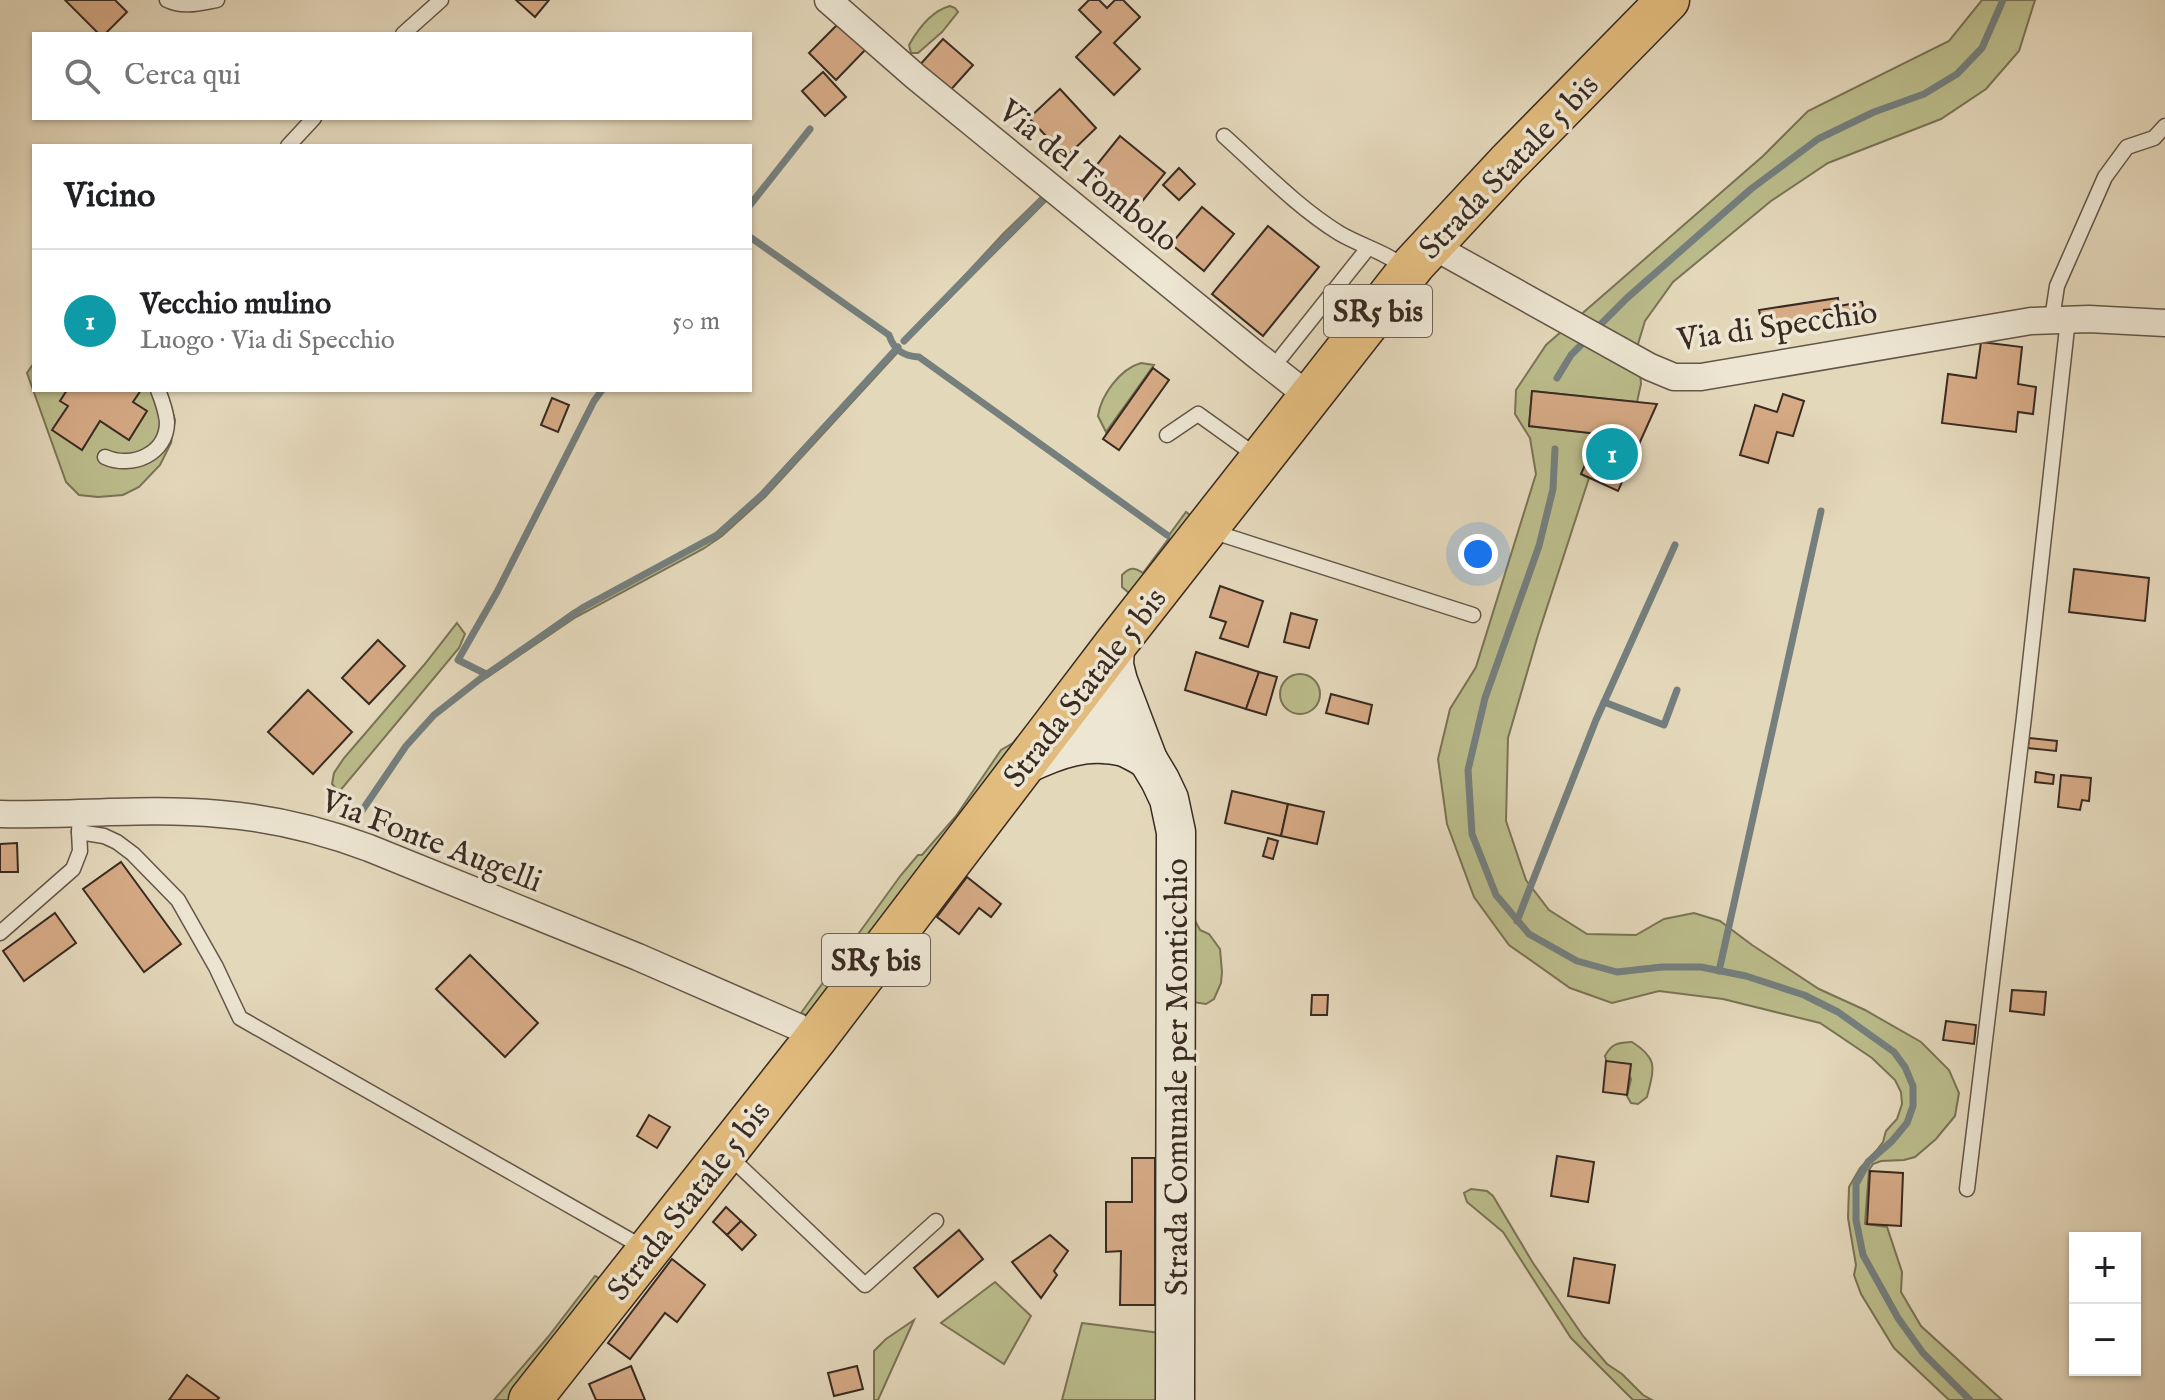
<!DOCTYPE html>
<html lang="it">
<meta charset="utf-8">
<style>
body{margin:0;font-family:"IM FELL English",serif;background:#f2f2f2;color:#202124}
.controls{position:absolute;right:24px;bottom:24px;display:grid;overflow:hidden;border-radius:0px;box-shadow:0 2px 6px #0004}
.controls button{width:72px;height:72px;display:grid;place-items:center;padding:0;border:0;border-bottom:2px solid #e0e0e0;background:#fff;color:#202124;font:40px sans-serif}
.you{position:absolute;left:1478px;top:554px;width:28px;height:28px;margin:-20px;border:6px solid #fff;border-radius:50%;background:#1a73e8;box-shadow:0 0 0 12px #1a73e833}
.badge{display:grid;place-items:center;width:52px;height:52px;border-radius:50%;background:#7c3aed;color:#fff;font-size:26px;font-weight:700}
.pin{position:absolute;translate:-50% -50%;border:4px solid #fff;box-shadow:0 2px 8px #0006}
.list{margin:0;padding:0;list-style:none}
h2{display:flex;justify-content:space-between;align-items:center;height:104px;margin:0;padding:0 32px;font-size:34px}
h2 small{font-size:26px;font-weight:400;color:#757577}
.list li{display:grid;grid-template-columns:52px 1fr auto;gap:24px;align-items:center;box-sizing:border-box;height:144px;padding:0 32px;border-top:2px solid #e0e0e0}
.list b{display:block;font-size:30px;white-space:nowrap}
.list p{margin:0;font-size:26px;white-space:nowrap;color:#757577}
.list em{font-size:26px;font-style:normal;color:#757577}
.icon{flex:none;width:44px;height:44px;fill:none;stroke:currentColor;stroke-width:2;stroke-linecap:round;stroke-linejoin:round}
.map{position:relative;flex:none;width:2165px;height:1400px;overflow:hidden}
.search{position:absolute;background:#fff;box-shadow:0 2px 6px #0004;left:32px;top:32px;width:720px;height:88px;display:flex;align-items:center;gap:20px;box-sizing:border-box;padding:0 28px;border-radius:0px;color:#757577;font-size:30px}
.panel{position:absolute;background:#fff;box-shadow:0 2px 6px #0004;left:32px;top:144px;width:720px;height:248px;border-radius:0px}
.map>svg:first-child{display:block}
.green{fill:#bbbc8b;stroke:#7a7356;stroke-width:2}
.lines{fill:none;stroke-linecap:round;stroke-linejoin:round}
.stream{stroke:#747f7e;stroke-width:7}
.building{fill:#d5aa85;stroke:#392a22;stroke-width:2}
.service-casing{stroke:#645648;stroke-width:17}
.minor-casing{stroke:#645648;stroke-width:29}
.secondary-casing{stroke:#392a22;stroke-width:41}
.primary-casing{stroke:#392a22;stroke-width:45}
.service{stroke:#ede6d3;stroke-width:14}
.minor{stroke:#ede6d3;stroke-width:26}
.secondary{stroke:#ede6d3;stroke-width:38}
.primary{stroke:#e2bc7e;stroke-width:42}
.labels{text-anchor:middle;stroke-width:7;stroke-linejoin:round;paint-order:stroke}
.shield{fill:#ede6d3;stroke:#6f6257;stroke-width:2}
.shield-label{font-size:30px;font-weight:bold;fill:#392a22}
.street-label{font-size:32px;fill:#392a22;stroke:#ede6d3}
</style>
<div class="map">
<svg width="2165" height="1400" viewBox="0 0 2165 1400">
<rect width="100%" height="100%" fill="#e4d8bb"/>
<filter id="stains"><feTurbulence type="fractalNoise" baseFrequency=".0025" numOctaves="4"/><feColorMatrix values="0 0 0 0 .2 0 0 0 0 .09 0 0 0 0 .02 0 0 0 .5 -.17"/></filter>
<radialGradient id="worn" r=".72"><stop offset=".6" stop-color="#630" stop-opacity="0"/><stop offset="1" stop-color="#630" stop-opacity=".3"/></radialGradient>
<!-- green -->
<g class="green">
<polygon points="1982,0 2035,0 2019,51 1986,89 1941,119 1828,163 1771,201 1673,282 1645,321 1638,344 1641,384 1637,402 1532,391 1529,426 1599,434 1581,474 1589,478 1538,635 1508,738 1506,821 1526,880 1549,910 1587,934 1636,935 1664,919 1694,913 1720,921 1752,945 1819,989 1865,1010 1921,1042 1949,1070 1959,1093 1955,1116 1936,1139 1915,1157 1904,1160 1881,1161 1873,1164 1869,1170 1865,1224 1887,1227 1902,1272 1901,1292 1921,1326 2002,1400 1949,1400 1894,1348 1861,1294 1854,1275 1856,1265 1848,1218 1849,1187 1860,1168 1876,1151 1883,1142 1886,1131 1897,1119 1902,1104 1901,1092 1895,1080 1872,1058 1820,1023 1723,999 1659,991 1612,1003 1570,988 1509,945 1474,897 1447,824 1438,759 1450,709 1476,667 1536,474 1530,438 1515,414 1516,390 1546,345 1763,156 1808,111 1949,41"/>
<path d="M950,6L955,8L958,12L942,32L918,53H911L909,45C918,29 931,11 950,6Z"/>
<polygon points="1046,192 1051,196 909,339 904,341 1003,234"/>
<path d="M750,235L890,334C897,349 902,353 918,356L1169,535L1186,512L1198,521L813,1018L801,1013L901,875L918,855H922L956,816L1001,750L1013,743L1059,686L1129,593L1122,587V575C1130,567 1134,567 1143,573L1169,538L919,358H911L898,352L765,497L722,536L703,549L576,617L486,678L482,676L573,611L719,532L753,501L894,349L888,336L750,238Z"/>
<polygon points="34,363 34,390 166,390 175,420 171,443 160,465 139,487 123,495 98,497 79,495 66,482 27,373"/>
<path d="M1141,363L1154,365L1106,432L1098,416C1101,395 1120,369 1141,363Z"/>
<polygon points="457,623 465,634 459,648 339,792 332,784 334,773 344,758 424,665"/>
<circle cx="1300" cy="694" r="20"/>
<polygon points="1193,917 1200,930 1209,934 1220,949 1222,972 1221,983 1214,999 1206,1004 1192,1002"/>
<path d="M1632,1042C1659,1059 1654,1068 1647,1097L1638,1104L1631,1103L1627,1096L1631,1079L1625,1068L1607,1063L1605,1056C1612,1043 1618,1043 1632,1042Z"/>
<polygon points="1471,1189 1487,1191 1493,1196 1533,1263 1583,1336 1607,1364 1622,1374 1643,1395 1652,1400 1633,1400 1571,1338 1503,1232 1467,1202 1464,1193"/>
<polygon points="595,1276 606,1282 514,1400 494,1400 548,1337"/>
<polygon points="995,1282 1031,1316 1004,1364 941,1323"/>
<polygon points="914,1320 878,1400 874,1400 874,1351 886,1339"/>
<polygon points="1082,1323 1160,1333 1168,1400 1062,1400"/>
</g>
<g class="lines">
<!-- stream -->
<g class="stream">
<polyline points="750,205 810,129"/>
<path d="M750,237L889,335C894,350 903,356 919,357L1167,535"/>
<polyline points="1599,326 1627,298 1751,189 1818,139 1874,112 1924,94 1957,74 1982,48 2003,0"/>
<polyline points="904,341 1041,201"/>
<polyline points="1557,378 1571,355 1583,343"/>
<polyline points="1555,449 1553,489 1539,546 1485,698 1468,770 1472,834 1496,895 1529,934 1577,961 1617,972 1662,967 1701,967 1746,976 1804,995 1838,1012 1894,1052 1905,1067 1913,1086 1913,1106 1907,1123 1892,1141 1868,1162 1856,1184 1856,1220 1863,1255 1898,1318 1923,1353 1970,1400"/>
<polyline points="486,674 458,660 497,592 594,401 602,390"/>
<polyline points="1604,702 1664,725 1677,690"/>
<polyline points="357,818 406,746 434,715 480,679 584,607 717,535 764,493 898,347"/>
<polyline points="1517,921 1596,720 1675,545"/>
<polyline points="1719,971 1821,511"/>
</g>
</g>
<!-- building -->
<g class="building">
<polygon points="65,0 115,0 127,12 105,34 99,34"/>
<polygon points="516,0 549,0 535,17"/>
<polygon points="1089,0 1099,0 1107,8 1115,0 1123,0 1140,17 1114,43 1140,69 1114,95 1076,57 1101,32 1079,10"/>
<polygon points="841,21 868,47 836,80 809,53"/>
<polygon points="943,39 973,65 947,94 918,67"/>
<polygon points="823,72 846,97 825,116 802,91"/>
<polygon points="1060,89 1096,128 1066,157 1029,118"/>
<polygon points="1120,136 1165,173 1136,209 1091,172"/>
<polygon points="1179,168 1195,184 1179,200 1163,185"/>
<polygon points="1202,207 1234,234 1204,271 1171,244"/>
<polygon points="1268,226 1319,267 1263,336 1212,294"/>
<polygon points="1838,298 1839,306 1862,302 1864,311 1836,315 1835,309 1824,310 1826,317 1763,328 1759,310"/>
<polygon points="1981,342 2022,347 2018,384 2036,387 2033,414 2018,412 2016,432 1942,423 1948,374 1976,378"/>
<polygon points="1153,368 1169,380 1119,450 1103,439"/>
<polygon points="67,390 141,390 133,402 147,411 129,440 100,421 82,450 52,430 68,406 60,401"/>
<polygon points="1532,391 1657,404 1618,491 1581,474 1599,434 1529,426"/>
<polygon points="1783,394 1804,401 1793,436 1777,432 1768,463 1740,455 1755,405 1777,412"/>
<polygon points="552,398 569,405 558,432 541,425"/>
<polygon points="2074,569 2149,578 2145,621 2069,612"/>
<polygon points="1220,586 1263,601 1248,647 1220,638 1226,622 1210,617"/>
<polygon points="1291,613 1317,620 1309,648 1284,642"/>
<polygon points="378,640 405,666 369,704 342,678"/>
<polygon points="1196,652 1259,672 1246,709 1185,690"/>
<polygon points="1259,672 1277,677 1266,715 1246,709"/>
<polygon points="308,690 352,732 313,774 268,732"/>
<polygon points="1331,694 1372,705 1368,724 1326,713"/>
<polygon points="2029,738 2057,741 2056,751 2028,748"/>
<polygon points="2036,772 2054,775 2053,784 2035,782"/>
<polygon points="2061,775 2091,778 2089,801 2082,800 2080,810 2058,807"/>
<polygon points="1232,791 1288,804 1281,836 1225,823"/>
<polygon points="1288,804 1324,812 1317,844 1281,836"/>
<polygon points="1268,838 1278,841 1273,859 1263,856"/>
<polygon points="17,843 18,872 0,872 0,844"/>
<polygon points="121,862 181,944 144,972 83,889"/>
<polygon points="967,877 1001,904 991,917 979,908 959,934 937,917"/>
<polygon points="55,913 76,943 24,981 3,951"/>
<polygon points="470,955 538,1023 505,1057 436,989"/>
<polygon points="2012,990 2046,992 2044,1015 2010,1011"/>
<polygon points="1312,995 1328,995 1327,1015 1311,1015"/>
<polygon points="1946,1021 1976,1025 1974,1044 1943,1040"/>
<polygon points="1606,1061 1631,1064 1627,1095 1603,1092"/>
<polygon points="649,1115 670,1127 657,1148 637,1136"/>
<polygon points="1557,1156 1594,1162 1588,1202 1551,1196"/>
<polygon points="1132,1158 1155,1158 1155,1305 1120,1305 1121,1251 1106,1252 1106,1202 1132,1202"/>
<polygon points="1870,1171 1903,1173 1901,1226 1867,1224"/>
<polygon points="726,1207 741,1221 727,1235 713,1222"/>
<polygon points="741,1221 756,1235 742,1250 727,1235"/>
<polygon points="959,1230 983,1259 938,1297 914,1268"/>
<polygon points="1050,1235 1068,1251 1054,1271 1057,1275 1041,1298 1012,1262"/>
<polygon points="1574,1258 1615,1265 1609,1303 1568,1296"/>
<polygon points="672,1259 705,1285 677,1322 665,1313 630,1359 608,1343"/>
<polygon points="631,1366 645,1400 596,1400 589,1384"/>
<polygon points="857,1366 863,1389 834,1396 828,1373"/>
<polygon points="187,1375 219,1398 217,1400 169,1400"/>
</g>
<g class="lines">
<!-- service casing -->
<g class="service-casing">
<g id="service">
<path d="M167,0C183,8 200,3 217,0"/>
<polyline points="403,34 441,0"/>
<path d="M1224,136C1261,169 1297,207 1339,233C1361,246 1386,252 1405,268"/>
<polyline points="288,146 314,118"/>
<polyline points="2052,319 2057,286 2105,177 2127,147 2154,138 2165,126"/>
<polyline points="1282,356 1368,248"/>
<polyline points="1167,435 1198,414 1258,457"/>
<path d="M105,457C132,469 167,454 167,422C166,411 162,400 158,390"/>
<polyline points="1211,531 1473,615"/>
<polyline points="80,814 79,832 104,836 117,842 133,854 178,900 216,967 240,1018 644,1248"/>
<polyline points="0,933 73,869 80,851 79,832"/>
<polyline points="728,1155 865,1285 936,1221"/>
<polyline points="1967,1189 2024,717 2068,319"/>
</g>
</g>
<!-- minor casing -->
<g class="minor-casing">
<g id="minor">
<polyline points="828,0 916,77 1255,354 1311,398"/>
<polyline points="1431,245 1650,367 1674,377 1701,377 2031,321 2089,319 2165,323"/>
<path d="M0,814C73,816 147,807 220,814C271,818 321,830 369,848L638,957L798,1027L815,1039"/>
</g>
</g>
<!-- secondary casing -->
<g class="secondary-casing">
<g id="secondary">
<polyline points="1115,645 1114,665 1118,681 1148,760 1160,780 1169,799 1176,832 1175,1400"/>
<path d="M1110,691L1100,686L1085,685C1088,704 1098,729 1114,741C1125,748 1137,752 1148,760"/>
<path d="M1024,765C1057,749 1087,738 1125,747"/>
</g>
</g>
<!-- primary casing -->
<g class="primary-casing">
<polyline id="primary" points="530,1400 815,1039 1115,645 1414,264 1508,163 1668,0"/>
</g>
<!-- service -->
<use href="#service" class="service"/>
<!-- minor -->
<use href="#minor" class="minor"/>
<!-- secondary -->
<use href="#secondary" class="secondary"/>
<!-- primary -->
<use href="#primary" class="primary"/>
</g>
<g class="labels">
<!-- shield labels -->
<g class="shield">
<rect x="1324" y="285" width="108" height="52" rx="6"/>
<rect x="822" y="934" width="108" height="52" rx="6"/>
</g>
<g class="shield-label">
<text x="1378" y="321">SR5 bis</text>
<text x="876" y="970">SR5 bis</text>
</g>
<!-- street labels -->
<g class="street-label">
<text transform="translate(1508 166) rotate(-46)" y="11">Strada Statale 5 bis</text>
<text transform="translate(1089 175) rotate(39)" y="11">Via del Tombolo</text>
<text transform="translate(1777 325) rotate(-8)" y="11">Via di Specchio</text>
<text transform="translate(1084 687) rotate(-52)" y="11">Strada Statale 5 bis</text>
<text transform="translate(432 840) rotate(21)" y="11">Via Fonte Augelli</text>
<text transform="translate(1176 1077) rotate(-90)" y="11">Strada Comunale per Monticchio</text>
<text transform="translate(688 1200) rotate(-52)" y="11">Strada Statale 5 bis</text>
</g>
</g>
<rect width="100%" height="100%" filter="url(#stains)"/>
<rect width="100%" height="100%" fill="url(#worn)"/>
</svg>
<div class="controls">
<button>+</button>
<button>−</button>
</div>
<div class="you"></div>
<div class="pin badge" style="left:1612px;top:454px;background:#0f9aa8">1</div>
<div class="search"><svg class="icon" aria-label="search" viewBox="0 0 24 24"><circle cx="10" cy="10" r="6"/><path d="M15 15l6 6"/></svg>Cerca qui</div>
<section class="panel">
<h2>Vicino<small></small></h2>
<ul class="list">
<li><span class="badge" style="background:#0f9aa8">1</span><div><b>Vecchio mulino</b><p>Luogo · Via di Specchio</p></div><em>50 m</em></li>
</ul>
</section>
</div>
